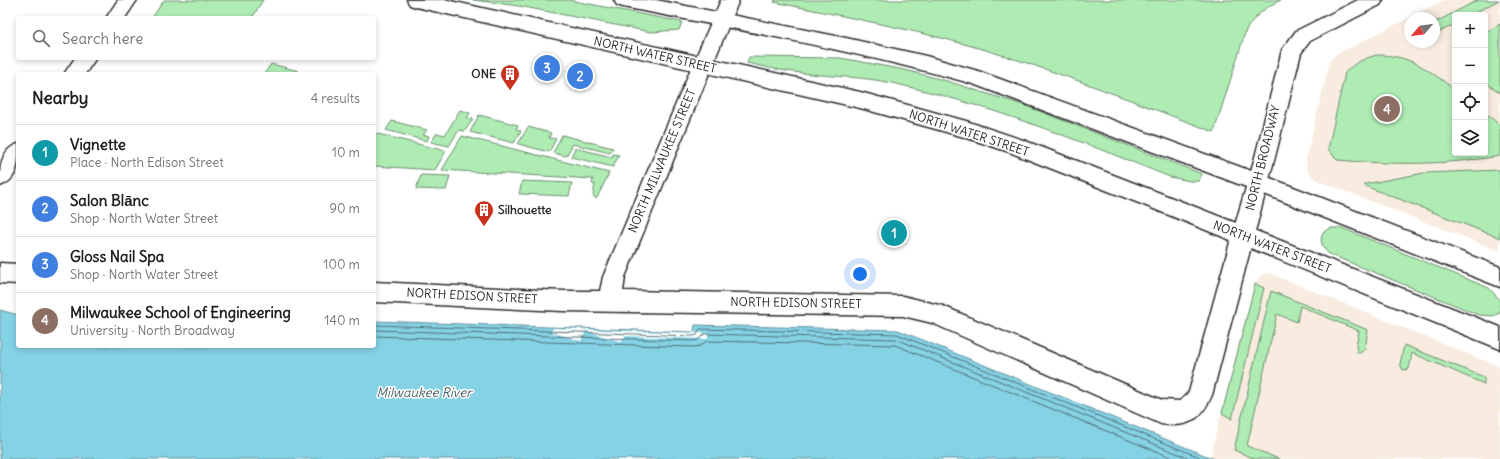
<!DOCTYPE html>
<meta charset="utf-8">
<style>
body{margin:0;font-family:Delius,sans-serif;background:#f2f2f2;color:#202124}
.controls{position:absolute;right:12px;top:12px;display:grid;overflow:hidden;border-radius:4px;box-shadow:0 2px 6px #0003}
.controls button{width:36px;height:36px;display:grid;place-items:center;padding:0;border:0;border-bottom:1px solid #e0e0e0;background:#fff;color:#202124;font:20px sans-serif}
.compass{position:absolute;left:1404px;top:12px;width:36px;height:36px;border-radius:50%;background:#fff;box-shadow:0 2px 6px #0003;rotate:241deg}
.you{position:absolute;left:860px;top:274px;width:14px;height:14px;margin:-10px;border:3px solid #fff;border-radius:50%;background:#1a73e8;box-shadow:0 0 0 6px #1a73e833}
.badge{display:grid;place-items:center;width:26px;height:26px;border-radius:50%;background:#1a73e8;color:#fff;font-size:13px;font-weight:700}
.pin{position:absolute;translate:-50% -50%;border:2px solid #fff;box-shadow:0 1px 4px #0006}
.list{margin:0;padding:0;list-style:none}
h2{display:flex;justify-content:space-between;align-items:center;height:52px;margin:0;padding:0 16px;font-size:17px}
h2 small{font-size:13px;font-weight:400;color:#757577}
.list li{display:grid;grid-template-columns:26px 1fr auto;gap:12px;align-items:center;box-sizing:border-box;height:56px;padding:0 16px;border-top:1px solid #e0e0e0}
.list b{display:block;font-size:15px;white-space:nowrap}
.list p{margin:0;font-size:13px;white-space:nowrap;color:#757577}
.list em{font-size:13px;font-style:normal;color:#757577}
.icon{flex:none;width:22px;height:22px;fill:none;stroke:currentColor;stroke-width:2;stroke-linecap:round;stroke-linejoin:round}
.map{position:relative;flex:none;width:1500px;height:459px;overflow:hidden}
.search{position:absolute;background:#fff;box-shadow:0 2px 6px #0003;left:16px;top:16px;width:360px;height:44px;display:flex;align-items:center;gap:10px;box-sizing:border-box;padding:0 14px;border-radius:4px;color:#757577;font-size:15px}
.panel{position:absolute;background:#fff;box-shadow:0 2px 6px #0003;left:16px;top:72px;width:360px;height:276px;border-radius:4px}
.map>svg:first-child{display:block}
.built{fill:#f8ece0;fill-rule:evenodd}
.green{fill:#aeecb3;stroke:#6c8c6f}
.water{fill:#85d2e5;stroke:#618f9b}
.pier{fill:#fff}
.lines{fill:none;stroke-linecap:round;stroke-linejoin:round}
.shore{stroke:#4f6e75;stroke-width:1}
.minor-casing{stroke:#2b2b2b;stroke-width:3}
.tertiary-casing{stroke:#2b2b2b;stroke-width:3}
.secondary-casing{stroke:#2b2b2b;stroke-width:3}
.minor{fill:#fff;fill-rule:evenodd}
.tertiary{fill:#fff;fill-rule:evenodd}
.secondary{fill:#fff;fill-rule:evenodd}
.labels{text-anchor:middle;stroke-width:3;stroke-linejoin:round;paint-order:stroke}
.street-label{font-size:12px;fill:#2b2b2b;stroke:#fff}
.poi-label{font-size:12px;font-weight:bold;fill:#2b2b2b;stroke:#fff;text-anchor:end}
.water-label{font-size:13px;font-style:italic;fill:#465d63;stroke:#fff}
</style>
<div class="map">
<svg width="1500" height="459" viewBox="0 0 1500 459">
<rect width="100%" height="100%" fill="#fff"/>
<filter id="ink" filterUnits="userSpaceOnUse"><feTurbulence type="fractalNoise" baseFrequency=".025" numOctaves="2"/><feDisplacementMap in="SourceGraphic" scale="8" xChannelSelector="R" yChannelSelector="G"/><feConvolveMatrix kernelMatrix="1 2 1 2 8 2 1 2 1" color-interpolation-filters="sRGB"/></filter>
<g filter="url(#ink)">
<!-- built -->
<g class="built">
<path d="M1444,0H1500V251L1321,182L1313,177L1307,170L1306,159L1330,60L1335,55ZM1455,15H1485V153H1455ZM1410,18H1434V42H1410Z"/>
<polygon points="1269,273 1500,367 1500,459 1214,459 1210,457 1254,285 1262,274"/>
</g>
<!-- green -->
<g class="green">
<polygon points="164,0 263,0 252,18 152,18"/>
<polygon points="473,0 569,0 682,22 679,30 651,32 519,6"/>
<path d="M775,0H1281C1265,7 1255,16 1246,30L1214,132C1140,104 1065,74 989,51C918,30 846,17 774,2Z"/>
<polygon points="1478,0 1499,0 1471,15 1455,15 1455,24 1434,35 1434,23"/>
<polygon points="1500,24 1500,93 1485,82 1485,33"/>
<path d="M1377,55C1411,55 1429,70 1455,90V153H1485V113L1500,125V156C1446,165 1392,165 1337,160L1328,149L1345,73C1353,63 1365,58 1377,55Z"/>
<path d="M749,57L841,58L905,70L947,81L1026,106L1202,174L1199,181H1190L1170,177C1080,141 987,104 892,83C865,77 838,77 810,74C789,72 768,68 747,63Z"/>
<polygon points="271,64 299,71 297,74 264,74"/>
<polygon points="460,110 470,113 467,118 473,119 465,131 459,130 449,146 431,142 437,133 445,135"/>
<polygon points="479,115 518,125 516,129 521,131 514,143 470,132"/>
<polygon points="392,121 427,130 423,135 429,136 427,141 386,130"/>
<polygon points="528,127 551,133 549,138 556,139 549,152 518,144"/>
<polygon points="374,133 446,151 435,170 374,166"/>
<polygon points="562,135 613,148 610,153 573,144 566,156 553,153"/>
<polygon points="462,136 609,173 597,198 595,198 593,196 595,184 592,184 593,179 442,170"/>
<polygon points="575,148 612,157 613,154 619,155 613,167 571,157"/>
<polygon points="1500,170 1500,238 1365,186 1365,184 1424,173"/>
<polygon points="421,175 450,176 446,190 416,189"/>
<polygon points="522,181 572,183 569,196 519,194"/>
<path d="M1331,228H1342L1489,288L1500,300V313L1493,316L1479,315L1329,254C1322,247 1319,241 1323,232Z"/>
<polygon points="1255,284 1264,288 1232,419 1222,413"/>
<polygon points="1271,291 1368,330 1365,349 1360,353 1357,352 1356,346 1359,331 1300,306 1297,322 1277,314 1247,446 1279,459 1255,459 1234,450"/>
<polygon points="1404,345 1484,377 1484,384 1412,353 1409,369 1403,370 1400,364"/>
</g>
<!-- water -->
<polygon class="water" points="0,310 18,315 18,346 374,346 374,321 694,332 695,325 898,330 1214,459 0,459"/>
<!-- pier -->
<polygon class="pier" points="553,328 628,331 708,333 708,339 627,336 624,337 622,342 586,331 581,341 551,332"/>
<g class="lines">
<!-- shore -->
<g class="shore">
<polyline points="374,325 693,336 697,335 700,329 897,334 1204,459"/>
<polyline points="374,330 693,341 698,340 704,334 896,339 1191,459"/>
<polyline points="374,336 693,347 700,346 707,341 895,345 1175,459"/>
</g>
<!-- minor casing -->
<g class="minor-casing">
<g id="minor">
<path d="M702,59L709,61L712,66L625,277L623,291L903,296L943,306L1162,400L1180,401L1189,392L1232,235L1235,228L1243,225L1251,228L1254,235L1212,395C1201,420 1189,428 1161,424L932,323L903,316L563,311L374,302V282L563,291H600L603,277L692,66L695,61Z"/>
<polygon points="0,263 18,264 18,284 0,283"/>
</g>
</g>
<!-- tertiary casing -->
<g class="tertiary-casing">
<g id="tertiary">
<polygon points="118,0 137,0 125,18 106,18"/>
<polygon points="721,0 739,0 712,66 709,71 702,73 695,71 692,66"/>
<polygon points="1358,0 1383,0 1380,5 1310,41 1301,53 1275,157 1254,235 1251,242 1243,245 1235,242 1232,235 1255,157 1282,50 1296,31"/>
<polygon points="75,58 96,58 85,74 64,74"/>
<path d="M18,144C18,161 20,179 0,186C0,168 0,150 18,144Z"/>
</g>
</g>
<!-- secondary casing -->
<g class="secondary-casing">
<g id="secondary">
<polygon points="407,0 446,0 860,92 966,121 1023,140 1165,195 1500,327 1500,349 1149,207 1009,152 964,137 860,108 416,7 410,5"/>
<path d="M614,0H656L846,38L926,56L978,71L1265,176L1500,267V287L1249,188L973,84C858,51 740,30 623,7L617,5Z"/>
</g>
</g>
<!-- minor -->
<use href="#minor" class="minor"/>
<!-- tertiary -->
<use href="#tertiary" class="tertiary"/>
<!-- secondary -->
<use href="#secondary" class="secondary"/>
</g>
</g>
<!-- icons -->
<defs>
<g id="building-pin" transform="scale(1)"><path d="M0 17L-7.5 6A9.5 9.5 0 1 1 7.5 6Z" fill="#c8321e" stroke="#fff"/><path d="M-4-6H4V6H1V3H-1V6H-4ZM-2.5-4.3h1.7v1.8h-1.7ZM.8-4.3h1.7v1.8H.8ZM-2.5-1h1.7V.8h-1.7ZM.8-1h1.7V.8H.8Z" fill="#fff"/></g>
</defs>
<g fill-rule="evenodd">
<use href="#building-pin" x="510" y="74"/>
<use href="#building-pin" x="484" y="210"/>
</g>
<g class="labels">
<!-- street labels -->
<g class="street-label">
<text transform="translate(655 55) rotate(13)" y="4">NORTH WATER STREET</text>
<text transform="translate(969 133) rotate(18)" y="4">NORTH WATER STREET</text>
<text transform="translate(1263 158) rotate(-76)" y="4">NORTH BROADWAY</text>
<text transform="translate(662 161) rotate(-67)" y="4">NORTH MILWAUKEE STREET</text>
<text transform="translate(1272 247) rotate(21)" y="4">NORTH WATER STREET</text>
<text transform="translate(472 296) rotate(3)" y="4">NORTH EDISON STREET</text>
<text transform="translate(796 303) rotate(1)" y="4">NORTH EDISON STREET</text>
</g>
<!-- poi labels -->
<g class="poi-label">
<text x="496" y="78">ONE</text>
<text x="498" y="214" text-anchor="start">Silhouette</text>
</g>
<!-- water labels -->
<g class="water-label">
<text x="424" y="397">Milwaukee River</text>
</g>
</g>
</svg>
<div class="controls">
<button>+</button>
<button>−</button>
<button><svg class="icon" aria-label="locate" viewBox="0 0 24 24"><circle cx="12" cy="12" r="6"/><path d="M12 2v4M12 18v4M2 12h4M18 12h4"/></svg></button>
<button><svg class="icon" aria-label="layers" viewBox="0 0 24 24"><path d="M12 4l9 5-9 5-9-5zM3 14l9 5 9-5"/></svg></button>
</div>
<svg class="compass" viewBox="-18 -18 36 36"><path d="M0-13l5 13h-10z" fill="#e53935"/><path d="M0 13l5-13h-10z" fill="#757577"/></svg>
<div class="you"></div>
<div class="pin badge" style="left:894px;top:233px;background:#0f9aa8">1</div>
<div class="pin badge" style="left:580px;top:76px;background:#3f7fe0">2</div>
<div class="pin badge" style="left:547px;top:68px;background:#3f7fe0">3</div>
<div class="pin badge" style="left:1387px;top:109px;background:#8d6e63">4</div>
<div class="search"><svg class="icon" aria-label="search" viewBox="0 0 24 24"><circle cx="10" cy="10" r="6"/><path d="M15 15l6 6"/></svg>Search here</div>
<section class="panel">
<h2>Nearby<small>4 results</small></h2>
<ul class="list">
<li><span class="badge" style="background:#0f9aa8">1</span><div><b>Vignette</b><p>Place · North Edison Street</p></div><em>10 m</em></li>
<li><span class="badge" style="background:#3f7fe0">2</span><div><b>Salon Blānc</b><p>Shop · North Water Street</p></div><em>90 m</em></li>
<li><span class="badge" style="background:#3f7fe0">3</span><div><b>Gloss Nail Spa</b><p>Shop · North Water Street</p></div><em>100 m</em></li>
<li><span class="badge" style="background:#8d6e63">4</span><div><b>Milwaukee School of Engineering</b><p>University · North Broadway</p></div><em>140 m</em></li>
</ul>
</section>
</div>
